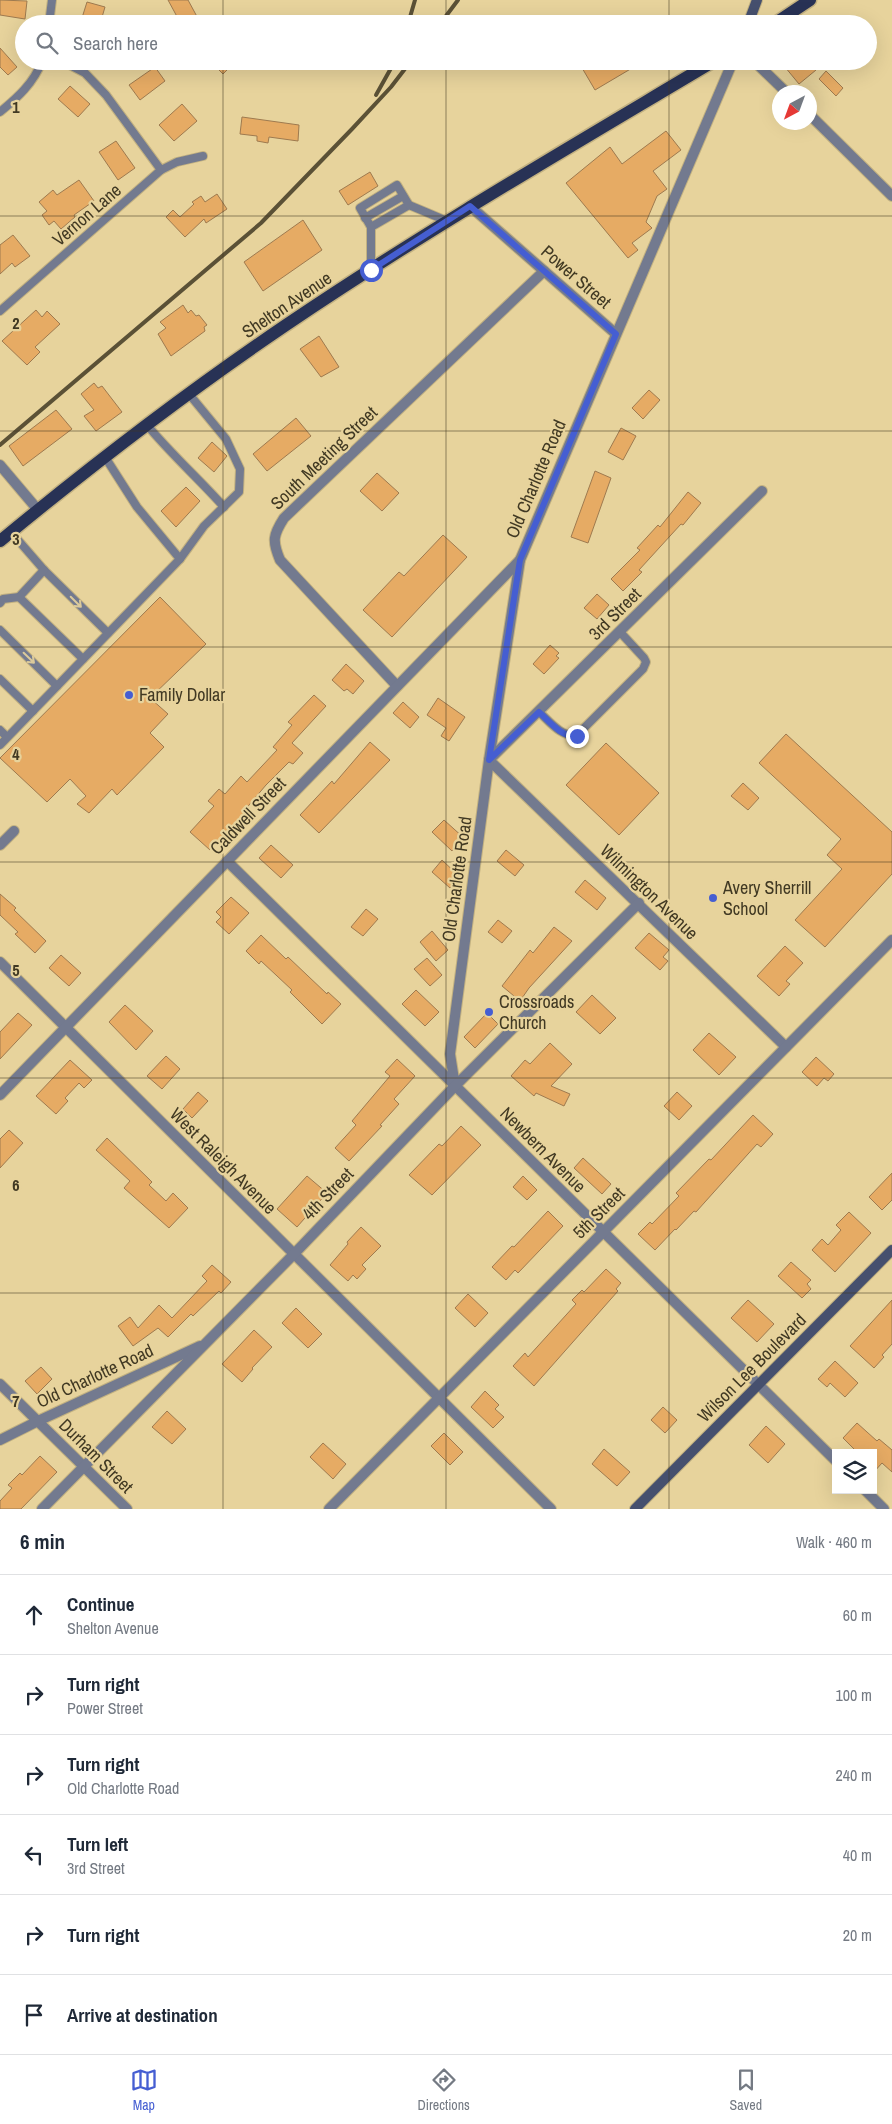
<!DOCTYPE html>
<meta charset="utf-8">
<style>
body{margin:0;font-family:"Archivo Narrow",sans-serif;background:#f6f6f7;color:#1f2937}
.controls{position:absolute;right:15px;bottom:15px;display:grid;overflow:hidden;border-radius:0px;box-shadow:0 5px 20px #0002}
.controls button{width:45px;height:45px;display:grid;place-items:center;padding:0;border:0;border-bottom:1px solid #e0e1e3;background:#fff;color:#1f2937;font:25px sans-serif}
.compass{position:absolute;left:772px;top:85px;width:45px;height:45px;border-radius:50%;background:#fff;box-shadow:0 5px 20px #0002;rotate:221deg}
.stop{position:absolute;width:15px;height:15px;margin:-11px;border:4px solid #455ed2;border-radius:50%;background:#fff}
.stop.end{background:#455ed2;border-color:#fff;box-shadow:0 1px 5px #0008}
.list{margin:0;padding:0;list-style:none}
h2{display:flex;justify-content:space-between;align-items:center;height:65px;margin:0;padding:0 20px;font-size:21px}
h2 small{font-size:16px;font-weight:400;color:#747a83}
.list li{display:grid;grid-template-columns:32px 1fr auto;gap:15px;align-items:center;box-sizing:border-box;height:80px;padding:0 20px;border-top:1px solid #e0e1e3}
.list b{display:block;font-size:19px;white-space:nowrap}
.list p{margin:0;font-size:16px;white-space:nowrap;color:#747a83}
.list em{font-size:16px;font-style:normal;color:#747a83}
.icon{flex:none;width:28px;height:28px;fill:none;stroke:currentColor;stroke-width:2;stroke-linecap:round;stroke-linejoin:round}
.map{position:relative;flex:none;width:892px;height:1509px;overflow:hidden}
.search{position:absolute;background:#fff;box-shadow:0 5px 20px #0002;left:15px;right:15px;top:15px;height:55px;display:flex;align-items:center;gap:12px;box-sizing:border-box;padding:0 18px;border-radius:28px;color:#747a83;font-size:19px}
.sheet{height:545px;background:#fff}
nav{display:flex;justify-content:space-around;align-items:center;box-sizing:border-box;height:70px;border-top:1px solid #e0e1e3;background:#fff;font-size:14px;color:#747a83}
nav a{display:grid;justify-items:center;gap:2px}
nav .on{color:#455ed2}
.map>svg:first-child{display:block}
.building{fill:#e6ab64;stroke:#9e7a4f}
.lines{fill:none;stroke-linecap:round;stroke-linejoin:round}
.lane-casing{stroke:#c2b181;stroke-width:10}
.street-casing{stroke:#c2b181;stroke-width:12}
.secondary-casing{stroke:#c2b181;stroke-width:12}
.primary-casing{stroke:#c2b181;stroke-width:15}
.lane{stroke:#737a8f;stroke-width:8}
.street{stroke:#737a8f;stroke-width:10}
.secondary{stroke:#46506e;stroke-width:10}
.primary{stroke:#283255;stroke-width:12}
.rail{stroke:#5b5136;stroke-width:4}
.oneway{stroke:#dbca9b}
.route{stroke:#455ed2;stroke-width:6}
.grid{fill:none;stroke:#413923;stroke-width:1;stroke-opacity:0.55}
.poi-dot{fill:#455ed2;stroke:#e7d39c;stroke-width:2}
.labels{text-anchor:middle;stroke-width:4.5;stroke-linejoin:round;paint-order:stroke}
.street-label{font-size:18px;fill:#413923;stroke:#e7d39c}
.poi-label{font-size:18px;fill:#413923;stroke:#e7d39c;text-anchor:start}
.grid-label{font-size:16px;text-anchor:middle;font-weight:bold;fill:#413923;stroke:#e7d39c;stroke-width:4.5;stroke-linejoin:round;paint-order:stroke}
</style>
<div class="map">
<svg width="892" height="1509" viewBox="0 0 892 1509">
<rect width="100%" height="100%" fill="#e7d39c"/>
<!-- building -->
<g class="building">
<polygon points="0,0 27,1 25,19 0,15"/>
<polygon points="168,0 188,0 201,24 181,24"/>
<polygon points="87,2 105,7 100,24 81,21"/>
<polygon points="0,48 17,67 8,75 0,67"/>
<polygon points="210,61 236,61 223,74"/>
<polygon points="578,61 644,61 595,90"/>
<polygon points="780,61 808,61 816,70 799,84"/>
<polygon points="155,67 165,81 140,100 129,85"/>
<polygon points="826,71 843,88 836,96 819,79"/>
<polygon points="70,86 90,104 78,117 58,99"/>
<polygon points="182,104 197,121 174,141 159,125"/>
<polygon points="242,117 299,125 298,141 269,137 268,143 257,141 257,136 240,134"/>
<polygon points="666,131 681,150 653,171 667,189 657,196 646,222 652,228 632,243 638,250 628,258 566,183 610,147 622,164"/>
<polygon points="116,141 135,168 118,180 99,152"/>
<polygon points="370,172 378,186 348,205 339,191"/>
<polygon points="79,180 94,201 74,215 75,217 61,229 54,221 49,225 42,215 47,211 39,202 53,190 57,195"/>
<polygon points="217,194 227,209 206,223 204,219 185,237 166,217 173,210 180,217 194,204 192,202 201,196 205,202"/>
<polygon points="303,220 322,250 263,291 244,262"/>
<polygon points="13,235 30,256 15,267 12,263 0,274 0,245"/>
<polygon points="183,305 188,313 191,310 196,316 199,315 207,325 204,327 205,331 171,356 158,334 166,328 160,322"/>
<polygon points="36,310 42,317 47,311 60,324 35,347 40,352 27,365 2,341"/>
<polygon points="319,336 339,367 321,377 300,349"/>
<polygon points="94,383 98,388 102,386 122,412 96,431 84,416 94,410 81,394"/>
<polygon points="649,390 660,400 643,419 632,408"/>
<polygon points="56,410 72,429 23,466 9,446"/>
<polygon points="296,418 311,436 267,471 253,454"/>
<polygon points="621,428 636,436 623,460 608,452"/>
<polygon points="212,442 227,456 214,472 198,458"/>
<polygon points="595,471 611,478 588,543 571,537"/>
<polygon points="377,473 399,493 382,511 360,491"/>
<polygon points="186,487 200,501 176,527 161,511"/>
<polygon points="688,492 701,503 683,525 681,524 639,570 642,572 623,591 611,579 640,550 637,548 658,525 660,527"/>
<polygon points="443,535 467,557 392,637 363,610 399,572 404,576"/>
<polygon points="597,594 609,605 597,619 584,608"/>
<polygon points="160,597 206,644 150,698 168,714 150,733 164,747 117,795 112,789 89,813 77,804 86,796 70,779 47,802 0,758"/>
<polygon points="550,645 559,653 556,656 559,658 544,674 533,664"/>
<polygon points="346,664 364,681 353,694 347,689 344,691 332,680"/>
<polygon points="314,695 326,706 292,743 303,753 293,764 289,762 266,785 244,811 246,813 210,850 190,832 214,806 208,801 219,789 225,794 241,776 247,782 277,750 273,747 292,725 288,722"/>
<polygon points="438,698 465,717 449,741 441,736 446,728 427,715"/>
<polygon points="403,702 419,717 410,728 393,713"/>
<polygon points="786,734 892,832 892,874 825,947 795,920 842,869 827,855 841,839 759,763"/>
<polygon points="370,742 390,760 319,833 300,815 332,781 334,784"/>
<polygon points="606,743 659,793 619,835 566,785"/>
<polygon points="743,783 759,798 748,810 731,796"/>
<polygon points="444,820 464,838 452,851 432,832"/>
<polygon points="271,845 293,865 281,878 259,858"/>
<polygon points="506,850 524,865 515,876 497,861"/>
<polygon points="442,860 460,877 450,888 432,872"/>
<polygon points="585,880 606,898 597,910 575,892"/>
<polygon points="0,894 16,908 14,910 46,941 35,953 15,934 18,932 0,915"/>
<polygon points="231,897 249,913 229,934 216,922 221,917 216,912"/>
<polygon points="366,909 378,919 363,936 351,927"/>
<polygon points="498,920 512,931 502,943 488,932"/>
<polygon points="554,927 572,941 529,988 520,1001 502,986 530,950 533,953"/>
<polygon points="432,931 448,950 436,961 420,942"/>
<polygon points="649,933 669,950 663,957 668,961 660,970 635,948"/>
<polygon points="261,935 286,959 288,957 327,994 328,992 341,1004 322,1024 290,992 292,990 261,961 259,964 246,951"/>
<polygon points="785,946 803,963 786,981 790,984 779,996 757,976"/>
<polygon points="61,955 81,973 69,986 49,968"/>
<polygon points="427,958 442,975 430,986 414,969"/>
<polygon points="416,990 439,1012 425,1026 402,1004"/>
<polygon points="592,995 616,1018 600,1034 576,1012"/>
<polygon points="125,1005 153,1031 136,1050 109,1022"/>
<polygon points="18,1013 32,1025 0,1059 0,1032"/>
<polygon points="487,1013 498,1024 475,1048 464,1037"/>
<polygon points="709,1033 736,1057 719,1075 693,1050"/>
<polygon points="550,1043 572,1064 551,1086 570,1094 564,1106 536,1093 534,1096 511,1076 525,1060 530,1064"/>
<polygon points="166,1056 180,1069 162,1089 147,1076"/>
<polygon points="816,1057 834,1074 828,1081 824,1078 817,1086 802,1072"/>
<polygon points="397,1059 415,1076 394,1099 399,1104 380,1125 382,1126 349,1161 335,1148 356,1125 352,1121 390,1076 385,1072"/>
<polygon points="70,1060 92,1080 84,1088 79,1083 65,1098 68,1101 56,1114 36,1096"/>
<polygon points="198,1092 208,1101 192,1118 183,1109"/>
<polygon points="677,1092 692,1106 679,1120 664,1106"/>
<polygon points="753,1115 773,1134 761,1147 757,1144 696,1212 694,1211 676,1230 675,1229 655,1250 638,1234 650,1222 652,1224 679,1196 676,1193 709,1159 711,1160"/>
<polygon points="461,1126 481,1145 432,1195 409,1175 439,1144 442,1146"/>
<polygon points="9,1130 23,1143 0,1168 0,1139"/>
<polygon points="107,1138 152,1182 149,1185 166,1201 173,1193 188,1208 169,1228 124,1188 130,1181 96,1150"/>
<polygon points="583,1158 611,1184 602,1194 574,1168"/>
<polygon points="892,1173 892,1200 882,1210 869,1197"/>
<polygon points="307,1176 327,1193 297,1227 277,1209"/>
<polygon points="523,1176 537,1190 527,1200 513,1187"/>
<polygon points="548,1211 563,1226 518,1273 515,1270 506,1280 492,1267 512,1246 514,1247"/>
<polygon points="849,1212 871,1233 835,1272 812,1250 822,1239 828,1245 841,1230 836,1225"/>
<polygon points="361,1227 381,1246 362,1265 366,1269 357,1279 353,1275 348,1281 330,1265 348,1244 347,1242"/>
<polygon points="791,1262 811,1280 807,1284 811,1289 802,1298 778,1276"/>
<polygon points="212,1265 231,1282 221,1293 219,1291 193,1316 191,1314 168,1337 158,1328 133,1346 118,1326 130,1317 138,1328 159,1305 172,1318 207,1281 202,1276"/>
<polygon points="606,1269 621,1283 616,1289 618,1291 534,1386 513,1366 525,1353 528,1357 576,1304 572,1300 582,1290 584,1292"/>
<polygon points="468,1294 488,1313 475,1327 455,1308"/>
<polygon points="748,1300 774,1324 757,1342 731,1318"/>
<polygon points="892,1300 892,1344 882,1355 884,1357 874,1368 850,1346"/>
<polygon points="296,1308 322,1334 308,1348 282,1323"/>
<polygon points="254,1330 272,1347 252,1368 253,1369 242,1382 222,1364"/>
<polygon points="835,1361 858,1383 845,1397 830,1383 827,1387 818,1379"/>
<polygon points="41,1367 52,1379 37,1394 25,1381"/>
<polygon points="485,1391 499,1405 495,1409 504,1417 493,1428 471,1407"/>
<polygon points="663,1407 677,1420 665,1433 651,1420"/>
<polygon points="167,1411 186,1429 172,1444 152,1427"/>
<polygon points="857,1423 877,1441 879,1439 892,1450 892,1472 882,1463 873,1473 873,1453 858,1453 843,1438"/>
<polygon points="766,1426 785,1444 768,1463 749,1445"/>
<polygon points="444,1433 463,1452 450,1465 431,1446"/>
<polygon points="323,1443 346,1464 333,1479 310,1457"/>
<polygon points="604,1449 630,1472 617,1486 592,1464"/>
<polygon points="40,1456 57,1472 21,1509 0,1509 0,1501 12,1488 8,1485 20,1473 22,1475"/>
</g>
<g class="lines">
<!-- lane casing -->
<g class="lane-casing">
<g id="lane">
<polyline points="49,24 52,0"/>
<polyline points="62,61 85,73 106,95 161,170"/>
<path d="M0,112C17,98 34,83 42,61"/>
<polyline points="365,218 403,196"/>
<polyline points="371,227 409,205"/>
<polyline points="371,270 371,227 360,208 397,185 409,205 447,221"/>
<polyline points="0,311 161,170 177,162 203,156"/>
<path d="M147,425C171,454 199,479 224,507"/>
<polyline points="11,532 44,570 108,633"/>
<polyline points="180,559 204,526 239,492 240,469 226,439 189,394"/>
<polyline points="19,597 83,659"/>
<polyline points="0,603 3,599 19,597 44,570"/>
<polyline points="0,630 57,686"/>
<polyline points="0,679 33,711"/>
<path d="M539,712C549,721 562,738 577,735L643,669L646,662L644,658L620,632"/>
<polyline points="0,730 7,737"/>
<polyline points="0,745 180,559 137,507 105,457"/>
</g>
</g>
<!-- street casing -->
<g class="street-casing">
<g id="street">
<polyline points="754,61 786,92"/>
<polyline points="810,115 892,196"/>
<polyline points="470,206 616,334"/>
<polyline points="0,465 38,510"/>
<polyline points="762,491 489,760 786,1047"/>
<path d="M397,686L280,560C272,541 273,535 284,518L544,271"/>
<polyline points="0,845 14,831"/>
<polyline points="227,861 836,1461"/>
<polyline points="0,962 551,1509"/>
<polyline points="455,1086 450,1054 489,760 520,560 733,61"/>
<polyline points="0,1095 520,560"/>
<polyline points="0,1384 127,1509"/>
<polyline points="0,1440 38,1421 200,1346"/>
<polyline points="865,1490 884,1509"/>
<polyline points="42,1509 294,1254 455,1086 639,903"/>
<polyline points="329,1509 892,940"/>
</g>
</g>
<!-- secondary casing -->
<g class="secondary-casing">
<g id="secondary">
<polyline points="748,24 757,0"/>
<polyline points="635,1509 892,1250"/>
</g>
</g>
<!-- primary casing -->
<g class="primary-casing">
<g id="primary">
<polyline points="774,24 810,0"/>
<path d="M0,541C92,465 187,392 286,325C425,231 570,147 714,61"/>
</g>
</g>
<!-- lane -->
<use href="#lane" class="lane"/>
<!-- street -->
<use href="#street" class="street"/>
<!-- secondary -->
<use href="#secondary" class="secondary"/>
<!-- primary -->
<use href="#primary" class="primary"/>
<!-- rail -->
<g class="rail">
<polyline points="408,24 415,0"/>
<polyline points="440,24 458,0"/>
<polyline points="376,95 395,61"/>
<polyline points="0,445 261,223 352,129 391,87 411,61"/>
</g>
</g>
<!-- one-way arrows -->
<defs><path id="oneway-shaft" d="M-6 0H5M1.5-3L5.5 0L1.5 3" fill="none" stroke-width="1.6" stroke-linecap="round" stroke-linejoin="round" transform="scale(1.25)"/></defs>
<g class="oneway">
<use href="#oneway-shaft" transform="translate(76 602) rotate(45)"/>
<use href="#oneway-shaft" transform="translate(29 658) rotate(44)"/>
</g>
<g class="lines">
<!-- route -->
<path class="route" d="M371,270L470,206L616,334L520,560L489,760L539,712C549,721 562,738 577,736"/>
</g>
<!-- grid -->
<path class="grid" d="M223,0V24M446,0V24M669,0V24M223,61V1509M446,61V1509M669,61V1509M0,216H892M0,431H892M0,647H892M0,862H892M0,1078H892M0,1293H892"/>
<!-- markers -->
<g class="poi-dot">
<circle cx="129" cy="695" r="5"/>
<circle cx="713" cy="898" r="5"/>
<circle cx="489" cy="1012" r="5"/>
</g>
<g class="labels">
<!-- street labels -->
<g class="street-label">
<text transform="translate(87 215) rotate(-41)" y="6">Vernon Lane</text>
<text transform="translate(576 277) rotate(41)" y="6">Power Street</text>
<text transform="translate(287 305) rotate(-34)" y="6">Shelton Avenue</text>
<text transform="translate(324 458) rotate(-44)" y="6">South Meeting Street</text>
<text transform="translate(536 479) rotate(-67)" y="6">Old Charlotte Road</text>
<text transform="translate(615 614) rotate(-45)" y="6">3rd Street</text>
<text transform="translate(248 816) rotate(-46)" y="6">Caldwell Street</text>
<text transform="translate(457 879) rotate(-82)" y="6">Old Charlotte Road</text>
<text transform="translate(649 892) rotate(44)" y="6">Wilmington Avenue</text>
<text transform="translate(543 1150) rotate(45)" y="6">Newbern Avenue</text>
<text transform="translate(223 1161) rotate(45)" y="6">West Raleigh Avenue</text>
<text transform="translate(328 1194) rotate(-46)" y="6">4th Street</text>
<text transform="translate(599 1213) rotate(-45)" y="6">5th Street</text>
<text transform="translate(752 1368) rotate(-45)" y="6">Wilson Lee Boulevard</text>
<text transform="translate(95 1376) rotate(-25)" y="6">Old Charlotte Road</text>
<text transform="translate(96 1456) rotate(45)" y="6">Durham Street</text>
</g>
<!-- poi labels -->
<g class="poi-label">
<text x="139" y="701">Family Dollar</text>
<text x="723" y="894">Avery Sherrill<tspan x="723" dy="21">School</tspan></text>
<text x="499" y="1008">Crossroads<tspan x="499" dy="21">Church</tspan></text>
</g>
</g>
<g class="grid-label">
<text x="16" y="113">1</text>
<text x="16" y="329">2</text>
<text x="16" y="545">3</text>
<text x="16" y="760">4</text>
<text x="16" y="976">5</text>
<text x="16" y="1191">6</text>
<text x="16" y="1407">7</text>
</g>
</svg>
<div class="controls">
<button><svg class="icon" aria-label="layers" viewBox="0 0 24 24"><path d="M12 4l9 5-9 5-9-5zM3 14l9 5 9-5"/></svg></button>
</div>
<svg class="compass" viewBox="-18 -18 36 36"><path d="M0-13l5 13h-10z" fill="#e53935"/><path d="M0 13l5-13h-10z" fill="#747a83"/></svg>
<div class="stop" style="left:371px;top:270px"></div>
<div class="stop end" style="left:577px;top:736px"></div>
<div class="search"><svg class="icon" aria-label="search" viewBox="0 0 24 24"><circle cx="10" cy="10" r="6"/><path d="M15 15l6 6"/></svg>Search here</div>
</div>
<section class="sheet">
<h2>6 min<small>Walk · 460 m</small></h2>
<ul class="list">
<li><svg class="icon" aria-label="ahead" viewBox="0 0 24 24"><path d="M12 20V5M6 11l6-6 6 6"/></svg><div><b>Continue</b><p>Shelton Avenue</p></div><em>60 m</em></li>
<li><svg class="icon" aria-label="right" viewBox="0 0 24 24"><path d="M7 20v-9h11M14 6l5 5-5 5"/></svg><div><b>Turn right</b><p>Power Street</p></div><em>100 m</em></li>
<li><svg class="icon" aria-label="right" viewBox="0 0 24 24"><path d="M7 20v-9h11M14 6l5 5-5 5"/></svg><div><b>Turn right</b><p>Old Charlotte Road</p></div><em>240 m</em></li>
<li><svg class="icon" aria-label="left" viewBox="0 0 24 24"><path d="M17 20v-9H6M10 6l-5 5 5 5"/></svg><div><b>Turn left</b><p>3rd Street</p></div><em>40 m</em></li>
<li><svg class="icon" aria-label="right" viewBox="0 0 24 24"><path d="M7 20v-9h11M14 6l5 5-5 5"/></svg><div><b>Turn right</b></div><em>20 m</em></li>
<li><svg class="icon" aria-label="arrive" viewBox="0 0 24 24"><path d="M6 21V4h12l-3 4 3 4H6"/></svg><div><b>Arrive at destination</b></div></li>
</ul>
</section>
<nav>
<a class="on"><svg class="icon" aria-label="map" viewBox="0 0 24 24"><path d="M3 6l6-2 6 2 6-2v14l-6 2-6-2-6 2zM9 4v14M15 6v14"/></svg>Map</a>
<a><svg class="icon" aria-label="directions" viewBox="0 0 24 24"><path d="M12 3l9 9-9 9-9-9zM9 14v-3h6M13 9l2 2-2 2"/></svg>Directions</a>
<a><svg class="icon" aria-label="saved" viewBox="0 0 24 24"><path d="M7 4h10v16l-5-4-5 4z"/></svg>Saved</a>
</nav>
